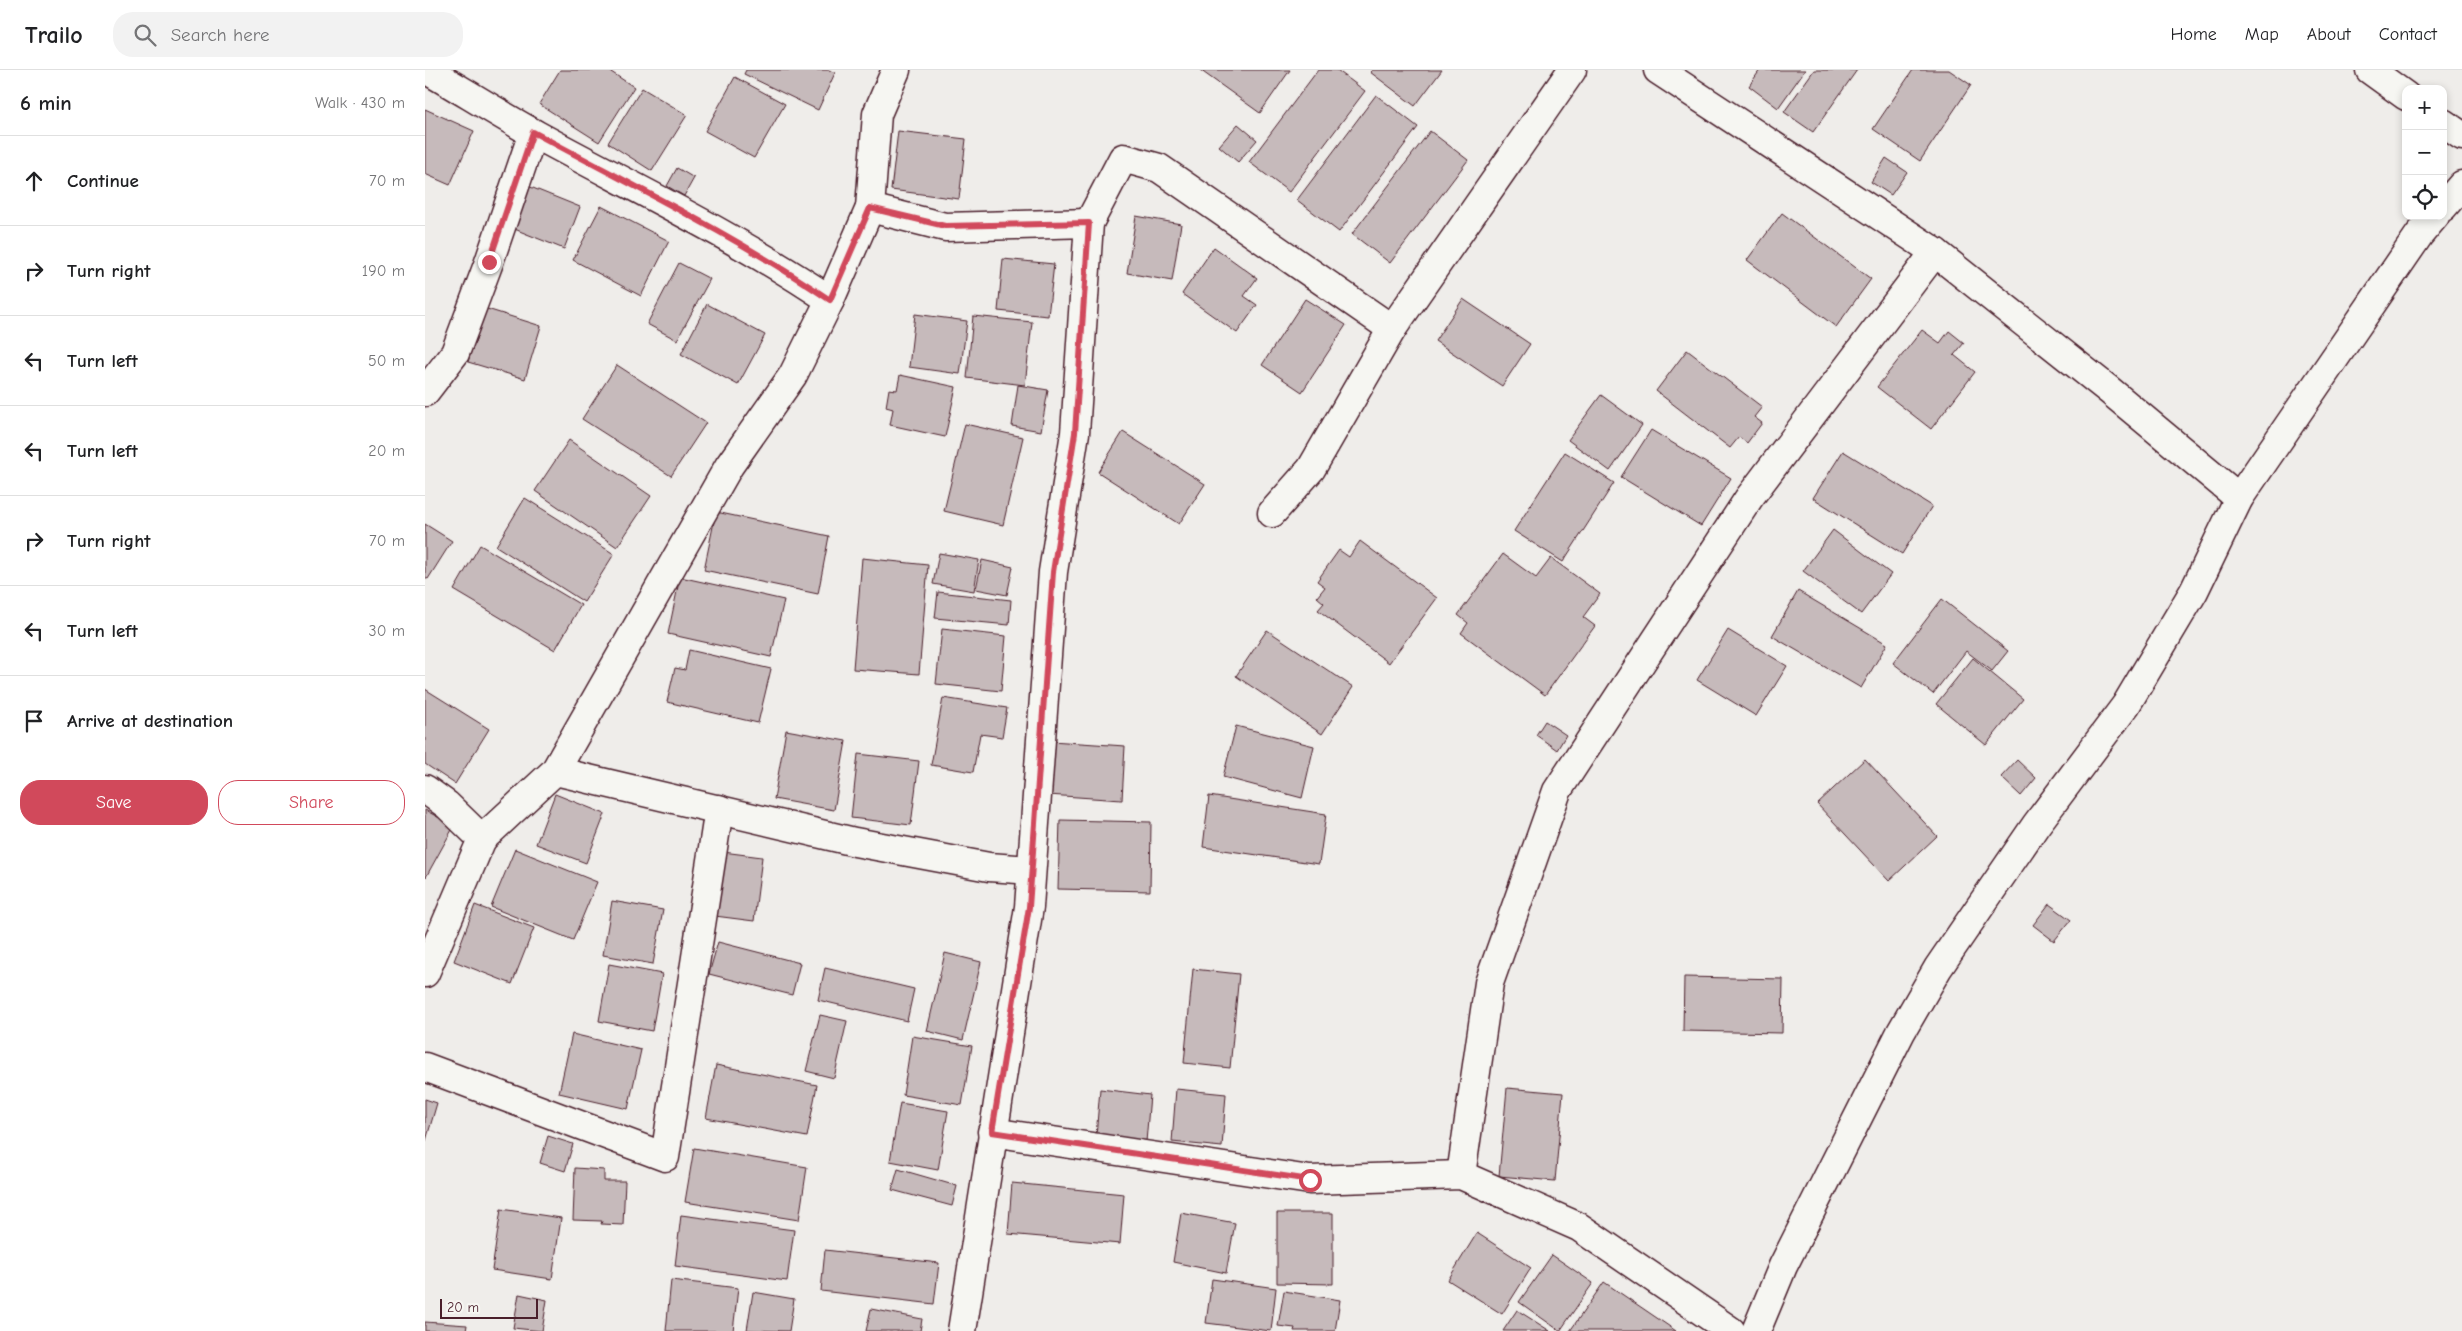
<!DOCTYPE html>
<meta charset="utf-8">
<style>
body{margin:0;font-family:"Comic Neue",sans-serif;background:#f2f2f2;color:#202124}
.controls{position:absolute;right:15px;top:15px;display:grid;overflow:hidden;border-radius:10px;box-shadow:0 2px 8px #0003}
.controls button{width:45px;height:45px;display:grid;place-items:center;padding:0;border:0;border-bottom:1px solid #e0e0e0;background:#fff;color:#202124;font:25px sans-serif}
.scale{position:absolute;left:15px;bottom:12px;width:98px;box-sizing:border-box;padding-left:5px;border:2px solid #4a1f2b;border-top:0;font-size:14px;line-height:18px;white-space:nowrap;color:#4a1f2b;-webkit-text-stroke:4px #f6f6f2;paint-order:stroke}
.stop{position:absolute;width:15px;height:15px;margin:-11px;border:4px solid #d1495b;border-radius:50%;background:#fff}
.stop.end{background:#d1495b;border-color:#fff;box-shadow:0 1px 5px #0008}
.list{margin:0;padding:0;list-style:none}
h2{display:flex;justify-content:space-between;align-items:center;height:65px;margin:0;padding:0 20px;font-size:21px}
h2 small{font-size:16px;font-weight:400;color:#757577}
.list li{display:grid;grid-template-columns:32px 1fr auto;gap:15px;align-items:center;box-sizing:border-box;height:90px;padding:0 20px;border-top:1px solid #e0e0e0}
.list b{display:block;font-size:19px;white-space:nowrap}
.list em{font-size:16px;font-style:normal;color:#757577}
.actions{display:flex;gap:10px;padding:15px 20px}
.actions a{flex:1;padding:11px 0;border:1px solid #d1495b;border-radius:20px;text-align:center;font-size:18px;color:#d1495b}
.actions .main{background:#d1495b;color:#fff}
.icon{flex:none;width:28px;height:28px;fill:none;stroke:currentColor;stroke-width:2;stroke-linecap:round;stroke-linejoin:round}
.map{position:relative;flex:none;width:2037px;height:1261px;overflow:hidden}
header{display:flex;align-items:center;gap:30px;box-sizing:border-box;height:70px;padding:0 25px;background:#fff;border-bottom:1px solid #e0e0e0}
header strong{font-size:24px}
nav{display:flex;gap:28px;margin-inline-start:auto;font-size:18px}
.search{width:350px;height:45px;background:#f2f2f2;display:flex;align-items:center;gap:12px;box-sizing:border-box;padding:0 18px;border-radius:20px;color:#757577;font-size:19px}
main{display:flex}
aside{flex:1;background:#fff}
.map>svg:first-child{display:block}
.building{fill:#c6babb;stroke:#4a1f2b}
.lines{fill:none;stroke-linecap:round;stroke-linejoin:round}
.minor-casing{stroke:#4a1f2b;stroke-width:31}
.minor{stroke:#f6f6f2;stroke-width:28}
.route{stroke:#d1495b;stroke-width:6}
</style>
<header>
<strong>Trailo</strong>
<div class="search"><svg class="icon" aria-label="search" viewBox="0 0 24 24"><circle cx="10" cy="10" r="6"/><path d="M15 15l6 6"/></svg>Search here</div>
<nav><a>Home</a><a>Map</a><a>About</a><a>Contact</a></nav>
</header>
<main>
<aside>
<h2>6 min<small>Walk · 430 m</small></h2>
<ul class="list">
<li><svg class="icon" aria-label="ahead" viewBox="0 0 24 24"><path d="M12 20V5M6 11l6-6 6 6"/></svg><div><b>Continue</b></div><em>70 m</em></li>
<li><svg class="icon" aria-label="right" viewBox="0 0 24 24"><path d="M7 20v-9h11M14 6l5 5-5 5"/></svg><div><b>Turn right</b></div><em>190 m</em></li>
<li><svg class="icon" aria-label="left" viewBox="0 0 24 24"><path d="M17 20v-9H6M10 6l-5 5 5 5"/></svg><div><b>Turn left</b></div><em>50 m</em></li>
<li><svg class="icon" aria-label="left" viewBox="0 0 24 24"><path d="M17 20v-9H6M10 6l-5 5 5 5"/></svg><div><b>Turn left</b></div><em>20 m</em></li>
<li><svg class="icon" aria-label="right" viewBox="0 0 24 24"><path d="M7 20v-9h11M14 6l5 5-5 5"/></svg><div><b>Turn right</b></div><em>70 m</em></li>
<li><svg class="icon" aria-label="left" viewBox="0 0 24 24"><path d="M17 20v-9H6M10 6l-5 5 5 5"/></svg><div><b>Turn left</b></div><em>30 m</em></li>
<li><svg class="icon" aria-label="arrive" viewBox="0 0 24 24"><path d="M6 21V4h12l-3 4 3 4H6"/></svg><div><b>Arrive at destination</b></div></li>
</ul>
<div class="actions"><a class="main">Save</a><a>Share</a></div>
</aside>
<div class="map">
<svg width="2037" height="1261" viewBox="0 0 2037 1261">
<rect width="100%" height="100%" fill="#efedea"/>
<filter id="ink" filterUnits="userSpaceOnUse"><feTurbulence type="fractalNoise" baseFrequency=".02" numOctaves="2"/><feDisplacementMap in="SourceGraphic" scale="10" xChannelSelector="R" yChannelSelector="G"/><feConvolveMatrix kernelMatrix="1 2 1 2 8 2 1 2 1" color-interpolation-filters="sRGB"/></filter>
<g filter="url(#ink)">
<!-- building -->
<g class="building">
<polygon points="135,0 183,0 209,17 174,72 114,34"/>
<polygon points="321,0 404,0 410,3 393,40 319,4"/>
<polygon points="775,0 865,0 835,43"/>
<polygon points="893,0 912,0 940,21 864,122 824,92"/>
<polygon points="947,0 1017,0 990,36 945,2"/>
<polygon points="1335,0 1380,0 1353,38 1324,16"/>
<polygon points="1389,0 1432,0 1388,62 1359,42"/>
<polygon points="1488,0 1524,0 1546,15 1495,91 1448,59"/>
<polygon points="310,7 360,34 329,88 280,61"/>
<polygon points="217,18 262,45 227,101 183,73"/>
<polygon points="951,25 993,57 914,162 872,130"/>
<polygon points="0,39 49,61 25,115 0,104"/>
<polygon points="813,54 832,70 813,92 794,76"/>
<polygon points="473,61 541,69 534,129 466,120"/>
<polygon points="1005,61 1043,90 965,193 927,164"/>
<polygon points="1461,88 1482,102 1466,125 1446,112"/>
<polygon points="252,98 269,108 259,126 242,116"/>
<polygon points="103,116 155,137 139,179 87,158"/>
<polygon points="176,136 244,171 216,226 148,190"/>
<polygon points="1357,143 1446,209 1411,257 1322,190"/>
<polygon points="711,146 756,154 747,211 702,203"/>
<polygon points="789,177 832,208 819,226 832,235 812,263 757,224"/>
<polygon points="578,189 629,194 623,246 573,241"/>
<polygon points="254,193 285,209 252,270 222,254"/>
<polygon points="880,229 921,255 877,322 837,295"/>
<polygon points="1038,229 1105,274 1077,316 1010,271"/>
<polygon points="282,234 340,265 313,315 256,284"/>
<polygon points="59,238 116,256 100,309 43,292"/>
<polygon points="490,244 542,251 535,304 484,297"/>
<polygon points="548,246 607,252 600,315 542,308"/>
<polygon points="1497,260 1515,273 1524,261 1539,273 1529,285 1550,302 1506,359 1452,317"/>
<polygon points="1262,280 1337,337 1329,347 1337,353 1322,373 1314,367 1305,378 1231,321"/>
<polygon points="192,295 281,353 246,406 157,349"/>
<polygon points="475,305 531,317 520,367 465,355 468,339 461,337 464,319 472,320"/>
<polygon points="593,315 623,320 616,361 587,356"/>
<polygon points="1176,325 1217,355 1185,401 1143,370"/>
<polygon points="540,354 598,367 578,455 519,441"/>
<polygon points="1226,360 1306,408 1276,456 1196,407"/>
<polygon points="698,362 780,414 754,454 673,402"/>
<polygon points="144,370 226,426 192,477 110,421"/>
<polygon points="1418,381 1507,436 1477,484 1388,428"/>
<polygon points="1140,382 1189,413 1138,492 1089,461"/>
<polygon points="100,428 189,484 159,532 71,476"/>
<polygon points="291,442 404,466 393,524 279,500"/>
<polygon points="0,454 27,471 3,509 0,507"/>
<polygon points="1408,460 1466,504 1436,544 1378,501"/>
<polygon points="935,471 1012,528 964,593 893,540 899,533 892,527 900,517 892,511 914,480 924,487"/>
<polygon points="55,475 156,535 130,580 29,520"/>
<polygon points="514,483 554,490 549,521 508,514"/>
<polygon points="1078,484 1111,508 1126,488 1175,524 1158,547 1170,556 1120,625 1036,563 1043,553 1033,545"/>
<polygon points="437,488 503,495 494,604 428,599"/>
<polygon points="557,490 588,497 582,525 551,519"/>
<polygon points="255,507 359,530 346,587 243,564"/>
<polygon points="1373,521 1462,574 1436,618 1347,566"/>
<polygon points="513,522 586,530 584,555 510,548"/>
<polygon points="1517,529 1583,581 1567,601 1541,581 1508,624 1468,593"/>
<polygon points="517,559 581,566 576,621 511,614"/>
<polygon points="842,560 928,617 897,664 811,606"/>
<polygon points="1303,560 1362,596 1331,646 1272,610"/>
<polygon points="264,580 346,599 333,653 242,632 250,598 260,600"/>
<polygon points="1548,588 1598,629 1561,675 1511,634"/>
<polygon points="0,619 64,659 30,714 0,694"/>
<polygon points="518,628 582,638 577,667 555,664 548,702 506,695"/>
<polygon points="1120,651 1141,665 1132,680 1111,665"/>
<polygon points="811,656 889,676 877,728 798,707"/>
<polygon points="361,660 421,671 409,740 349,729"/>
<polygon points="626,671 700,676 697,730 623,725"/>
<polygon points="433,684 494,691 486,755 426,748"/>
<polygon points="1440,689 1512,766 1464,811 1392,734"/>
<polygon points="1592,690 1611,708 1596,726 1576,707"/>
<polygon points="130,724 180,744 161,793 111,774"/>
<polygon points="784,726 901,744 894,794 778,777"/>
<polygon points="0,740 29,756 1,807 0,806"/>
<polygon points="635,750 726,752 725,821 633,819"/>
<polygon points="90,779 172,812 148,870 66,837"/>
<polygon points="290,781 337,787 329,851 282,845"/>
<polygon points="187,831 238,840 228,894 178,885"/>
<polygon points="1624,834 1646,850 1629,871 1608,855"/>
<polygon points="50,835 109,858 87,914 29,891"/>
<polygon points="293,872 375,893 367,925 284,904"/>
<polygon points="520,883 556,892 538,970 502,961"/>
<polygon points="184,894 237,904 227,961 174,951"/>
<polygon points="400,898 489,919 482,951 393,930"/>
<polygon points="768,899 814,904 805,998 759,993"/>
<polygon points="1259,907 1358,909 1357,963 1258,961"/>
<polygon points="395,945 422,951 409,1008 381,1001"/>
<polygon points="147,964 216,980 203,1039 134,1023"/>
<polygon points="487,966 547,976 537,1035 478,1025"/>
<polygon points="291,995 392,1015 382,1067 281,1048"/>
<polygon points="1082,1018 1138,1023 1130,1111 1074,1106"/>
<polygon points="675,1019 725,1025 721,1072 671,1066"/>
<polygon points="751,1019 801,1024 797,1077 747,1072"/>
<polygon points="0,1029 12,1033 0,1074"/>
<polygon points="475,1033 523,1041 513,1100 465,1091"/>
<polygon points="123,1066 148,1074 140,1101 115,1093"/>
<polygon points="269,1078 382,1097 374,1150 260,1132"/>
<polygon points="150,1098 179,1100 179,1111 200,1111 198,1155 176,1154 177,1151 148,1150"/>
<polygon points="473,1099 532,1116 527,1136 467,1120"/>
<polygon points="587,1113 699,1124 695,1174 583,1164"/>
<polygon points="76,1139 136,1148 127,1209 67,1200"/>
<polygon points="756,1143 810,1153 801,1203 748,1192"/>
<polygon points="852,1143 908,1143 908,1214 852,1213"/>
<polygon points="256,1145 369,1160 362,1211 250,1196"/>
<polygon points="1052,1163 1106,1198 1077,1244 1023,1210"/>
<polygon points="400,1180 514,1193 509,1234 396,1221"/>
<polygon points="1127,1185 1168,1213 1135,1261 1094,1232"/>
<polygon points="787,1209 851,1218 846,1261 781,1253"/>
<polygon points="246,1210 313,1218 308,1261 241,1261"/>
<polygon points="1179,1212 1251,1261 1145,1261"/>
<polygon points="859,1221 915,1230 910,1261 869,1261 870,1258 853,1256"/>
<polygon points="328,1222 369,1229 364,1261 322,1260"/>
<polygon points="94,1224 122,1230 117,1261 88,1258"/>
<polygon points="446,1239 497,1249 495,1261 441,1261"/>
<polygon points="1092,1240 1125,1261 1078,1261"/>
<polygon points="0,1252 42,1255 41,1261 0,1261"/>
</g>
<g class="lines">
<!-- minor casing -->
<g class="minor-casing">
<g id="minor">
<path d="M2,0C38,21 74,44 110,64C209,118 312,167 405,230L445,138L452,44L471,0"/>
<polyline points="1233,0 1510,182 1684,320 1814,428"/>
<polyline points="1945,0 1981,26"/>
<polyline points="2018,53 2037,66"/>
<polyline points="2018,137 2037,115"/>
<polyline points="445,138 520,157 664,153"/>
<polyline points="0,322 30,283 64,192 108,63"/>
<polyline points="847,443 886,399 967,259 1147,0"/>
<polyline points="130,701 430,772 564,797 606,800"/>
<polyline points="0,719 22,735 57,769 0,903"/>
<polyline points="57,769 130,701 304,396 368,305 405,230"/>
<polyline points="0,997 240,1087 294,739"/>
<polyline points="567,1062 885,1110 1036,1105 1154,1157 1306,1261"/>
<polyline points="1036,1105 1064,913 1132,721 1324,428 1510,182"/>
<polyline points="537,1261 604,837 628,502 650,363 664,153 698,88 734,98 967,259"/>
<polyline points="1331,1261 1358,1196 1476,962 1513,898 1611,755 1701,635 1769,521 1814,428 1994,165 2010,146"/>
</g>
</g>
<!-- minor -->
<use href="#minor" class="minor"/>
</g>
</g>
<g class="lines" filter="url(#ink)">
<!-- route -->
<path class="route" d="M64,192L108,62C208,116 311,166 405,230L445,138L520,156L664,153L650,363L628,502L604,837L567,1062L885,1110"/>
</g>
</svg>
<div class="controls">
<button>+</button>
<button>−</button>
<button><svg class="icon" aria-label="locate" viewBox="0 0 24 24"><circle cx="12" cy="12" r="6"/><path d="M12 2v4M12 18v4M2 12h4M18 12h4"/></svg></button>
</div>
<div class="scale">20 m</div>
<div class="stop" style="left:885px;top:1110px"></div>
<div class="stop end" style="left:64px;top:192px"></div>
</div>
</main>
